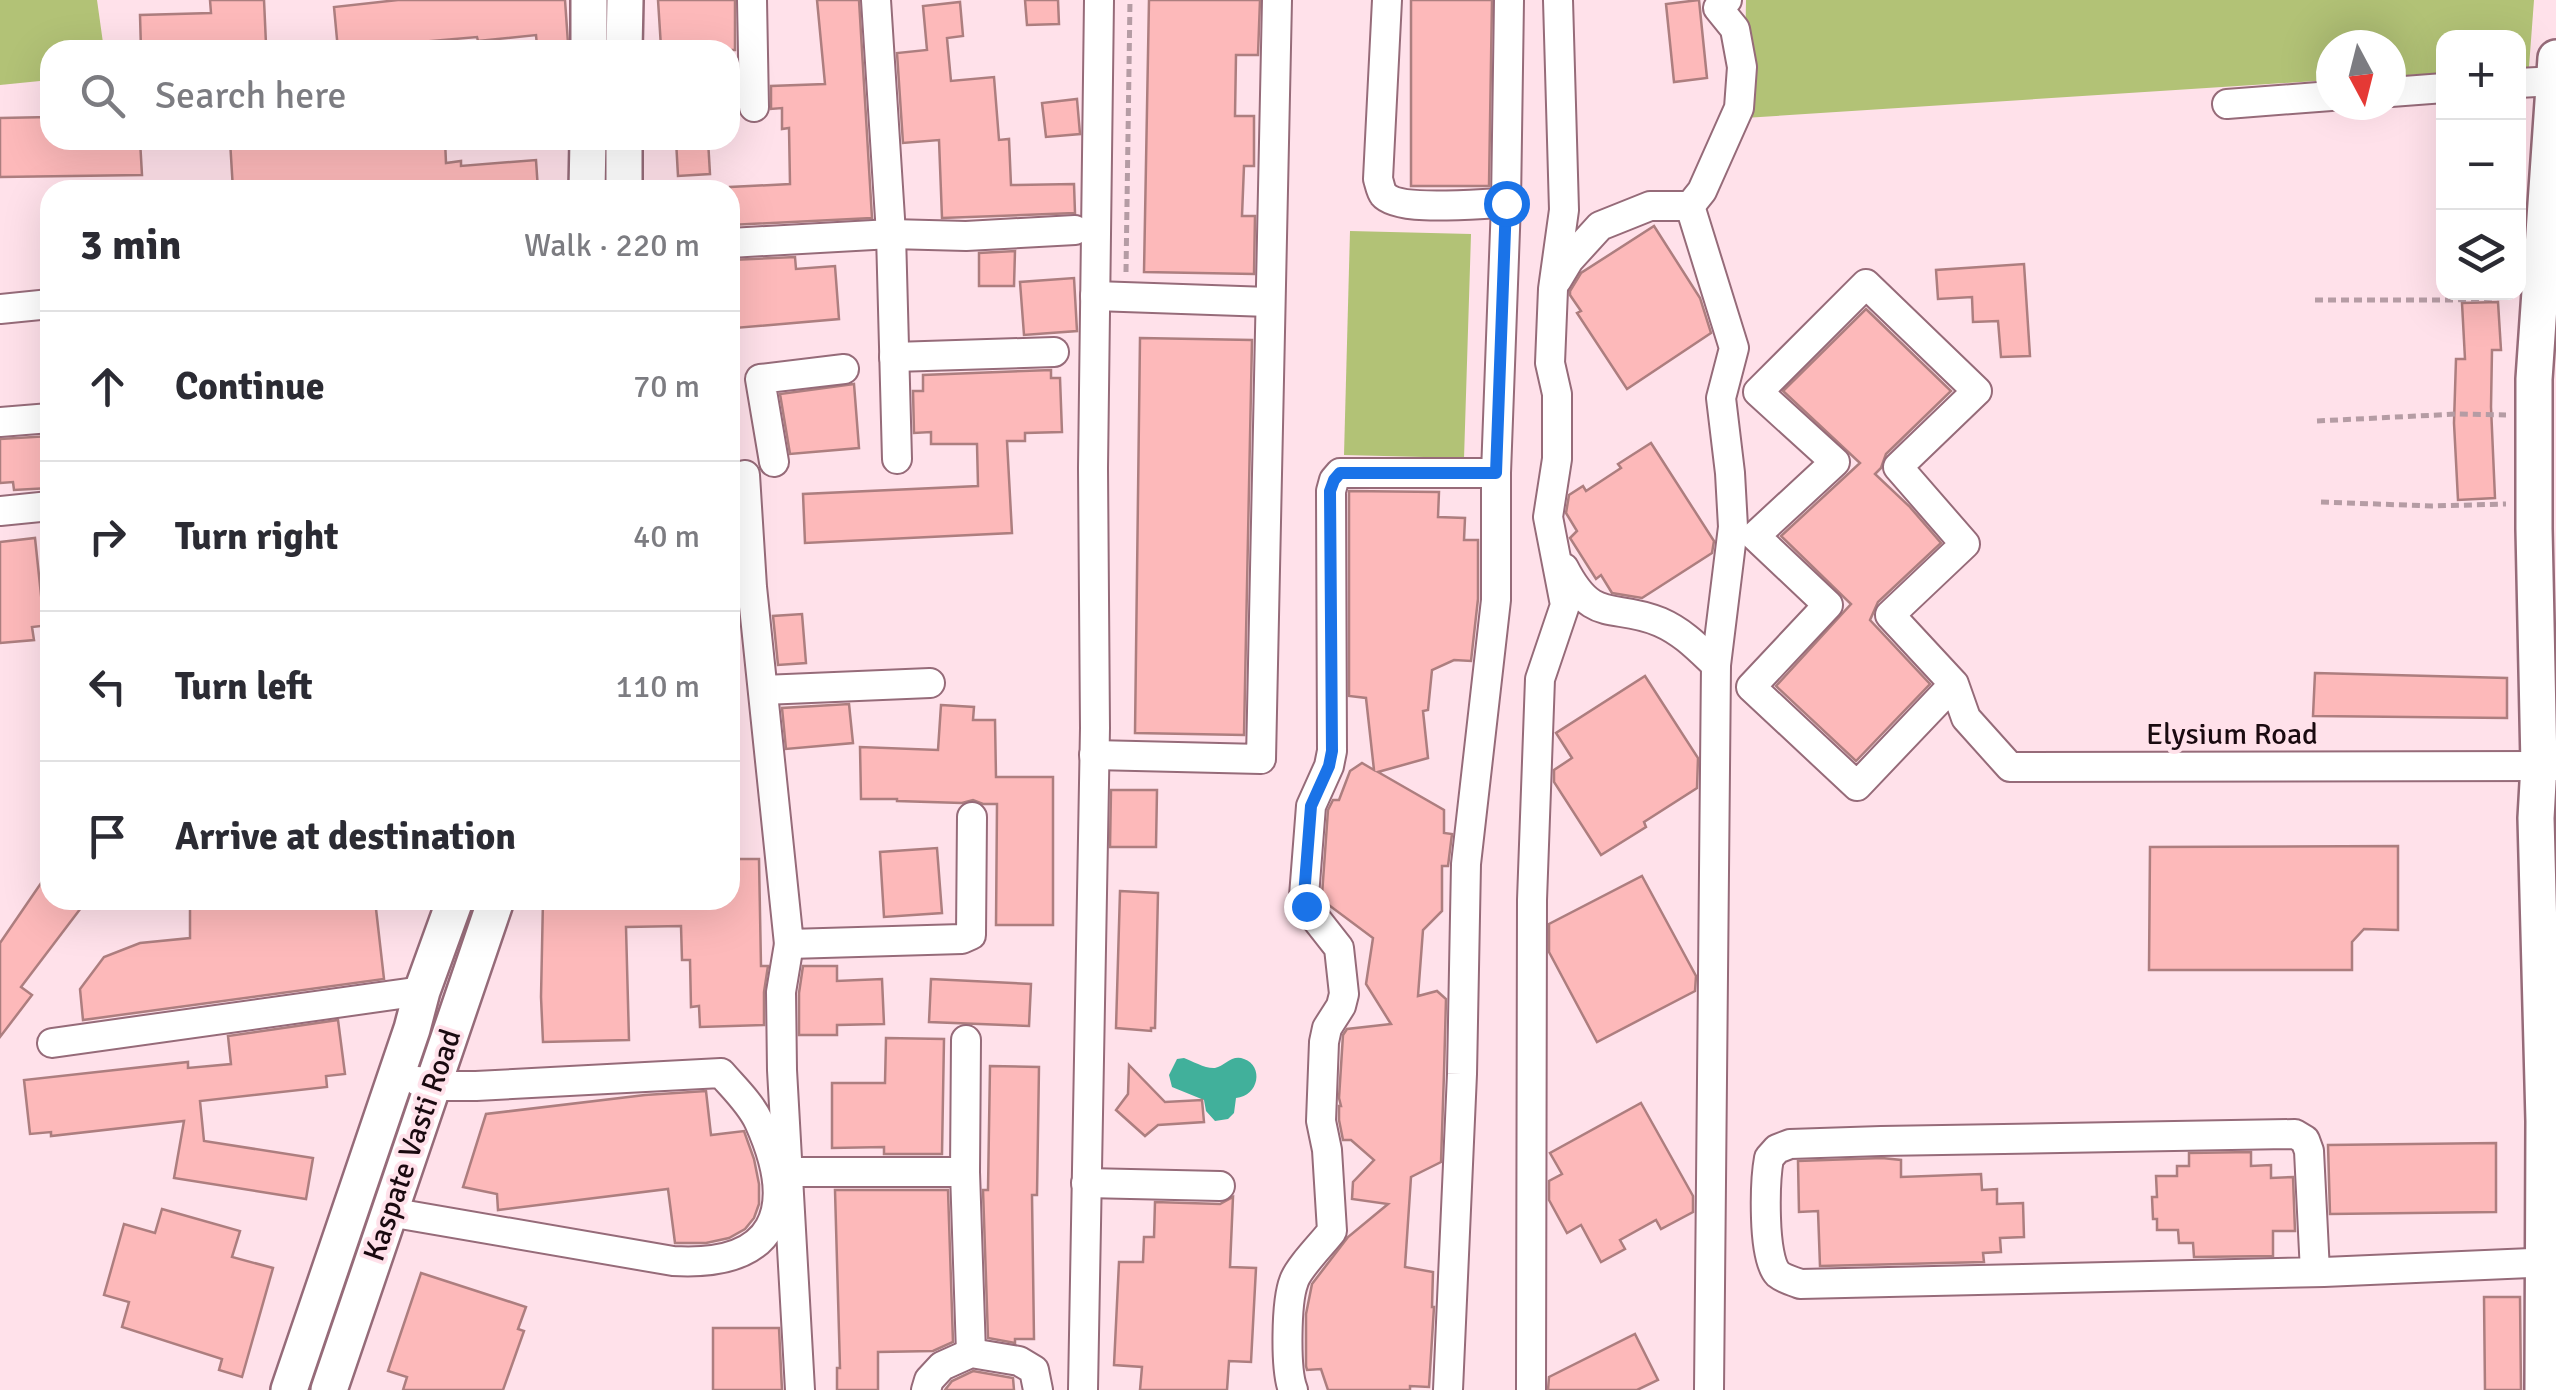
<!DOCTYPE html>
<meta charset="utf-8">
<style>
body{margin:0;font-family:Signika,sans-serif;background:#f7f7f7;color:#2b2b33}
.controls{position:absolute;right:30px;top:30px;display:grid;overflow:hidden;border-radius:20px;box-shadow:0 10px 40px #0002}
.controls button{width:90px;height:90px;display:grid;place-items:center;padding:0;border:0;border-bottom:2px solid #e1e1e2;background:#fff;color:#2b2b33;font:50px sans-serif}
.compass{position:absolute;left:2316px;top:30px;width:90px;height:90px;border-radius:50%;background:#fff;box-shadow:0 10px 40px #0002;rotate:173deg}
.stop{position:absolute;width:30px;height:30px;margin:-22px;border:8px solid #1a73e8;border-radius:50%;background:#fff}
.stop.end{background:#1a73e8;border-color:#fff;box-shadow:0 2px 10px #0008}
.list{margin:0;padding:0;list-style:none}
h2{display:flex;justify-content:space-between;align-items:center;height:130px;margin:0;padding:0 40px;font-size:42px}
h2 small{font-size:32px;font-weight:400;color:#7c7c81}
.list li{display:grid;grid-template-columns:65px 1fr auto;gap:30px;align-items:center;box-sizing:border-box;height:150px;padding:0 40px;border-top:2px solid #e1e1e2}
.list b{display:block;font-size:38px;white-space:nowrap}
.list em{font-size:32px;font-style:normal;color:#7c7c81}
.icon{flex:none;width:55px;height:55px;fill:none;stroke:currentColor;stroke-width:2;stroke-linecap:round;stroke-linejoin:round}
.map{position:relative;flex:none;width:2556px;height:1390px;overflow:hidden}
.search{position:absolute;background:#fff;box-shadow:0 10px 40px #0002;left:40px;top:40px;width:700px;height:110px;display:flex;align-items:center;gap:25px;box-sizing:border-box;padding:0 35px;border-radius:30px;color:#7c7c81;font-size:38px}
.panel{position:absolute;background:#fff;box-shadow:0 10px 40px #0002;left:40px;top:180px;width:700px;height:730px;border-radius:30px}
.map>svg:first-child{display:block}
.green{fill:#b2c276}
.water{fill:#41b09b}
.building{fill:#fdb9ba;stroke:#ad7e7f;stroke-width:2.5}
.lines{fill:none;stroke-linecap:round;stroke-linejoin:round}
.minor-casing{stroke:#966b79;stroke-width:32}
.major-casing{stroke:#966b79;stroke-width:40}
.path{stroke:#b59ca4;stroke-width:5;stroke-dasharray:8 5;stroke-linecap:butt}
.minor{stroke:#fff;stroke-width:28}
.major{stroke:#fff;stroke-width:35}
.route{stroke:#1a73e8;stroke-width:12}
.labels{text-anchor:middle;stroke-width:8;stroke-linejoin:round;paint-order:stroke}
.street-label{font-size:30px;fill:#1a0a10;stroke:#ffe1ea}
</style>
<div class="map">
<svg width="2556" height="1390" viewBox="0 0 2556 1390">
<rect width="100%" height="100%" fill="#ffe1ea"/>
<!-- green -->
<g class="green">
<polygon points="0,0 97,0 104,50 50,50 50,80 0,85"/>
<polygon points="1746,0 2534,0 2529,67 2519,68 2518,38 2444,38 2443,73 2391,76 2391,45 2331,45 2331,80 1744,118"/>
<polygon points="1350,231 1471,234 1464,458 1344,455"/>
</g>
<!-- water -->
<path class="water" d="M1184,1058C1192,1061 1206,1069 1215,1068C1225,1066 1232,1054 1244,1059C1264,1066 1259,1096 1236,1098L1234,1113L1228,1119L1215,1121L1206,1111L1204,1100L1172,1087L1169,1075L1177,1059Z"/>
<!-- building -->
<g class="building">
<polygon points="210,0 264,0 266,44 183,47 183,50 141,50 140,15 211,13"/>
<polygon points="398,0 565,0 568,43 537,46 536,35 478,41 477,37 375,46 375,48 338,50 334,7"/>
<polygon points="658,0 735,0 735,50 696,50 696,45 661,47"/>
<polygon points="817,0 859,0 872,218 730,225 730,187 790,184 789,128 782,129 782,108 771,109 771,86 825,84"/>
<polygon points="1025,0 1058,0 1059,24 1027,25"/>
<polygon points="1149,0 1260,0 1258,55 1236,55 1235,116 1254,116 1254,166 1244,166 1242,216 1255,216 1254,274 1144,272"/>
<polygon points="1411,0 1492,0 1489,186 1411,186"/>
<polygon points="1699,0 1707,78 1674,82 1666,4"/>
<polygon points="960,2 963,36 947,38 951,81 994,77 999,140 1009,139 1011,185 1074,184 1075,213 942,218 939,140 903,143 897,53 927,50 923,6"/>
<polygon points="1077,99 1080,134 1046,137 1042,103"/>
<polygon points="50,117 50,140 140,140 142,175 0,177 0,118"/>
<polygon points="230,140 445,140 446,163 461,161 461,166 536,160 538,190 233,190"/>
<polygon points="676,140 708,140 710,174 678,176"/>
<polygon points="1654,226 1700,298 1711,333 1627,389 1577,313 1581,311 1570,295 1570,291 1581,273"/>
<polygon points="1015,251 1014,286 979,286 979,253"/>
<polygon points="795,257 796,269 835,266 839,319 735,328 730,260"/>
<polygon points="2024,264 2030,356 2001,357 1998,321 1973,322 1972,297 1938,299 1936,270"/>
<polygon points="1074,278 1077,331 1024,335 1020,282"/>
<polygon points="2498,302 2501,350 2492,350 2491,407 2495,498 2458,500 2454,423 2456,359 2465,359 2462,303"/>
<polygon points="1866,309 1951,391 1886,454 1881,468 1875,474 1909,506 1941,543 1878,602 1870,620 1930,684 1856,761 1776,686 1851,604 1781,536 1860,463 1783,391"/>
<polygon points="1140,338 1252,340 1244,735 1135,733"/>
<polygon points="1051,370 1051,378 1060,378 1062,432 1025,433 1025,441 1007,441 1012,533 805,543 803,494 978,486 977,444 931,444 931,432 914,433 913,391 923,391 923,375"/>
<polygon points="854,384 859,448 790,454 780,394"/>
<polygon points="50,436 50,488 14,490 13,482 0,483 0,439"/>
<polygon points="1651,443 1714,541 1712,553 1642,598 1612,593 1601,575 1596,579 1570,538 1577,531 1566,513 1569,495 1583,486 1586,491 1621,468 1618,464"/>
<polygon points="1349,491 1439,492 1438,517 1465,518 1464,540 1478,540 1478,599 1471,661 1454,660 1432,670 1428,710 1423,711 1428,758 1378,772 1444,810 1444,833 1452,834 1448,866 1442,866 1442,911 1423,930 1418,996 1437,991 1446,999 1444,1073 1441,1162 1411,1177 1405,1267 1433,1272 1432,1307 1434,1307 1429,1387 1410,1386 1410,1390 1328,1390 1321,1369 1307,1370 1306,1366 1306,1314 1312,1284 1348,1237 1388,1204 1352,1199 1353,1182 1374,1160 1351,1140 1343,1140 1339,1120 1339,1106 1341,1106 1339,1098 1343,1035 1347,1029 1391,1024 1366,984 1373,938 1326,903 1322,895 1328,810 1333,800 1339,800 1350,771 1362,763 1374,770 1366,698 1349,696"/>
<polygon points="35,538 42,604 50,603 50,625 32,627 34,640 0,643 0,542"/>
<polygon points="802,614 806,663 778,665 773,616"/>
<polygon points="2315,673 2507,678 2507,718 2313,716"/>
<polygon points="1645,676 1698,758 1697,788 1644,822 1646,827 1601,855 1554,782 1554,770 1572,758 1556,733"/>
<polygon points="849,704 853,743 786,749 782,708"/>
<polygon points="941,705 974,707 973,720 995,720 996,777 1053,777 1053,925 996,925 997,804 983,804 973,800 962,803 897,801 897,799 861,799 860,747 938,750"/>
<polygon points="1111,790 1157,790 1156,847 1110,847"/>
<polygon points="2398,846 2398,930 2364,929 2352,942 2352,970 2149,970 2150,847"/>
<polygon points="937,848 942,913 884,917 880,852"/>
<polygon points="730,859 759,859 761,966 768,966 764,992 764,1025 700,1027 699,1006 691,1007 690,960 682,960 681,926 626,927 629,1040 543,1042 541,997 543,900 730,900"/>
<polygon points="50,870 50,900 87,900 21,987 32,995 0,1037 0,943"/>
<polygon points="1642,876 1696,976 1695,991 1597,1042 1549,952 1549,924"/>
<polygon points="1120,891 1158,893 1155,1028 1151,1028 1151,1031 1116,1028"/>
<polygon points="190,900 375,900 384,979 83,1020 80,989 104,957 140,943 190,938"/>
<polygon points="803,966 837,966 837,981 882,979 884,1024 837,1025 837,1035 799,1035 799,993"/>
<polygon points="931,979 1031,984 1029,1026 929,1022"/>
<polygon points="338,1020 345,1074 326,1076 327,1087 200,1101 204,1141 313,1158 306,1199 174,1178 184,1121 51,1136 51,1132 30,1134 24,1080 188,1062 188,1068 231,1064 228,1036"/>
<polygon points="886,1038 944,1039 942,1154 884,1154 884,1147 832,1148 832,1083 885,1083"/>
<polygon points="1129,1065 1165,1102 1202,1100 1204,1122 1158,1125 1145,1136 1116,1110 1128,1094"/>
<polygon points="990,1066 1039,1067 1037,1195 1032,1195 1034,1339 1015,1339 1015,1343 988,1338 983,1190 988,1190"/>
<polygon points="706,1091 711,1135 744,1131 754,1159 759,1184 759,1204 754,1218 745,1229 729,1238 706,1243 675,1243 668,1189 498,1210 497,1194 463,1187 486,1114 645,1095"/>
<polygon points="1641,1103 1693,1196 1693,1212 1661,1229 1656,1220 1620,1240 1625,1249 1601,1262 1581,1225 1567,1233 1549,1200 1549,1181 1562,1174 1550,1153"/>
<polygon points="2496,1143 2496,1212 2330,1214 2328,1145"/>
<polygon points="2251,1152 2251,1166 2271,1165 2271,1178 2293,1177 2295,1231 2273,1231 2273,1256 2194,1257 2193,1243 2179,1243 2178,1230 2157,1230 2157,1219 2153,1219 2152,1197 2157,1197 2156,1176 2177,1176 2177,1166 2189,1166 2189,1153"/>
<polygon points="1882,1158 1901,1160 1901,1177 1981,1174 1982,1190 1997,1189 1997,1204 2023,1203 2024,1237 2000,1238 2001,1252 1983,1253 1984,1262 1820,1266 1818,1211 1799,1212 1798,1161"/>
<polygon points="835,1190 948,1190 953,1342 933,1351 878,1352 878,1390 837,1390 837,1368 840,1368"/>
<polygon points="1233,1197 1230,1267 1256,1268 1251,1362 1229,1361 1227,1390 1140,1390 1142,1367 1114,1365 1119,1262 1143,1262 1144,1237 1154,1237 1155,1202 1220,1204"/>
<polygon points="162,1209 240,1231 232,1257 273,1268 242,1377 219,1370 222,1359 122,1327 129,1302 104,1295 124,1224 155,1233"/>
<polygon points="421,1273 526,1307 518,1329 524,1331 503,1390 403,1390 407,1377 388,1371"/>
<polygon points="2484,1297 2520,1297 2521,1390 2485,1390"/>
<polygon points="713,1328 779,1328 782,1390 713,1390"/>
<polygon points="1635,1334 1658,1380 1637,1390 1548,1390 1549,1377"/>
<polygon points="973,1371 1013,1378 1014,1390 945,1390 952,1381"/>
</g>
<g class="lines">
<!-- minor casing -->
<g class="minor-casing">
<g id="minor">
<polyline points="752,0 754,107"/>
<polyline points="876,0 891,234 897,459"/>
<path d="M1387,0L1378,179C1379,182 1381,192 1383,194C1398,213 1481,203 1506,203"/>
<polyline points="2518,83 2554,81"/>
<polyline points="2391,92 2444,88"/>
<polyline points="2227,104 2331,96"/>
<polyline points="1690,206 1734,348 1721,398 1730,473 1733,527 1716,665 1709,1390"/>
<polyline points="1690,206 1702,191 1739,108 1742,67 1735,29 1718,8 1727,0"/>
<polyline points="730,243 891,234 966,236 1075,230"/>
<polyline points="1557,280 1569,260 1600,226 1650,206 1690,206"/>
<polyline points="1095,296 1269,302"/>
<polyline points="0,309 50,304"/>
<polyline points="894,357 1054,352"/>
<polyline points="0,422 50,418"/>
<polyline points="774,462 760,379 844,369"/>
<polyline points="745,475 752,587 789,944 962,939 971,935 972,817"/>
<polyline points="0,511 50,506"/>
<path d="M1564,568C1594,626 1613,602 1660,622C1683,632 1698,648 1716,665"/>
<polyline points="1954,684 1857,786 1751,687 1828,605 1755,536 1835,462 1758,392 1866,284 1977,391 1898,467 1965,544 1890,615 1954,684 1966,718 2010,767 2556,766"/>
<polyline points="763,690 930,683"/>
<polyline points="1094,755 1261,759 1277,0"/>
<polyline points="789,944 781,992 782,1070 800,1390"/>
<polyline points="966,1040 965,1172 971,1353"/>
<polyline points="52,1043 422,991"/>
<polyline points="789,1172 965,1172"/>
<polyline points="1086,1183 1220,1186"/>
<path d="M389,1212L673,1261C776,1267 799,1211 759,1122C751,1104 734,1088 721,1073L476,1086H431L418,1081"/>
<path d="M2315,1272L2309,1151L2305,1140L2295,1134L1881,1141L1790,1144L1777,1149L1769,1158C1765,1180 1762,1258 1778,1274C1784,1279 1793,1281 1800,1284L2324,1272L2556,1262"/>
<polyline points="926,1390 929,1380 942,1366 971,1353 1019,1361 1034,1370 1038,1390"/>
<polyline points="1083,1390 1095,728 1093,468 1099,0"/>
<path d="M1293,1390C1285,1370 1286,1301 1294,1281C1298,1268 1323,1243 1332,1231L1327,1150L1321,1121L1324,1042L1327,1028L1341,1006L1344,994L1339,948L1306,906L1304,896L1311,806L1329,766L1332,751L1331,491L1334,480L1340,473H1496"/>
<polyline points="1448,1390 1462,1074 1466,864 1496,600 1496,473 1506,203 1509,0"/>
<polyline points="1531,1390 1532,900 1540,679 1565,605 1548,517 1557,459 1557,394 1550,363 1553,289 1564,210 1558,0"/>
</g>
</g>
<!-- major casing -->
<g class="major-casing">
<g id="major">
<polyline points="589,50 589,0"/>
<polyline points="624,50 625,0"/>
<polyline points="587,190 588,140"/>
<polyline points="624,190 624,140"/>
<polyline points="289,1390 412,1029 422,991 455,900"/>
<polyline points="329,1390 496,900"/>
<polyline points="2543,1390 2544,1121 2536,818 2539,765 2534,529 2534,379 2556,58"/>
</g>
</g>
<!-- path -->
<g class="path">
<polyline points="1126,272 1130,0"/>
<polyline points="2315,300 2455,300 2511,297"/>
<polyline points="2317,421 2457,414 2506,415"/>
<polyline points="2321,502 2432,506 2506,504"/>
</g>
<!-- minor -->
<use href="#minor" class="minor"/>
<!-- major -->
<use href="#major" class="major"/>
</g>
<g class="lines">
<!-- route -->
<polyline class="route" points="1306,906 1304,896 1311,806 1329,766 1332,751 1330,491 1334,480 1340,473 1496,473 1506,203"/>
</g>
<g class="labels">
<!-- street labels -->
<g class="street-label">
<text x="2232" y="744">Elysium Road</text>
<text transform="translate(412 1145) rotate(-71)" y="10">Kaspate Vasti Road</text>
</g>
</g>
</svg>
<div class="controls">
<button>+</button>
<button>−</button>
<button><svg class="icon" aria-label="layers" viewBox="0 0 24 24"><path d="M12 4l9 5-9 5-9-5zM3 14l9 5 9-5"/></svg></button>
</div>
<svg class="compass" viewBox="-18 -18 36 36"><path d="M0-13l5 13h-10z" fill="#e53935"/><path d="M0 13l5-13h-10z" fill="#7c7c81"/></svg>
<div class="stop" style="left:1506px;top:203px"></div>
<div class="stop end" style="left:1306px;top:906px"></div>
<div class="search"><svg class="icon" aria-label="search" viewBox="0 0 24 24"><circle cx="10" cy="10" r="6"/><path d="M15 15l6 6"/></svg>Search here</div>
<section class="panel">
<h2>3 min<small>Walk · 220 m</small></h2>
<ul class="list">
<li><svg class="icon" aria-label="ahead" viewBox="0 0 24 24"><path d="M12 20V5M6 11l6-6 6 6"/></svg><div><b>Continue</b></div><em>70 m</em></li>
<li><svg class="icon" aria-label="right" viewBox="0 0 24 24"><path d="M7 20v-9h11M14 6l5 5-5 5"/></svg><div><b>Turn right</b></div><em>40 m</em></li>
<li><svg class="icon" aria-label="left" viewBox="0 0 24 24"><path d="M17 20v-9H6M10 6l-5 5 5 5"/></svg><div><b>Turn left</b></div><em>110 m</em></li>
<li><svg class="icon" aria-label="arrive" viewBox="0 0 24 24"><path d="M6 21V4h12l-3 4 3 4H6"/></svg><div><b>Arrive at destination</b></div></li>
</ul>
</section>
</div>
